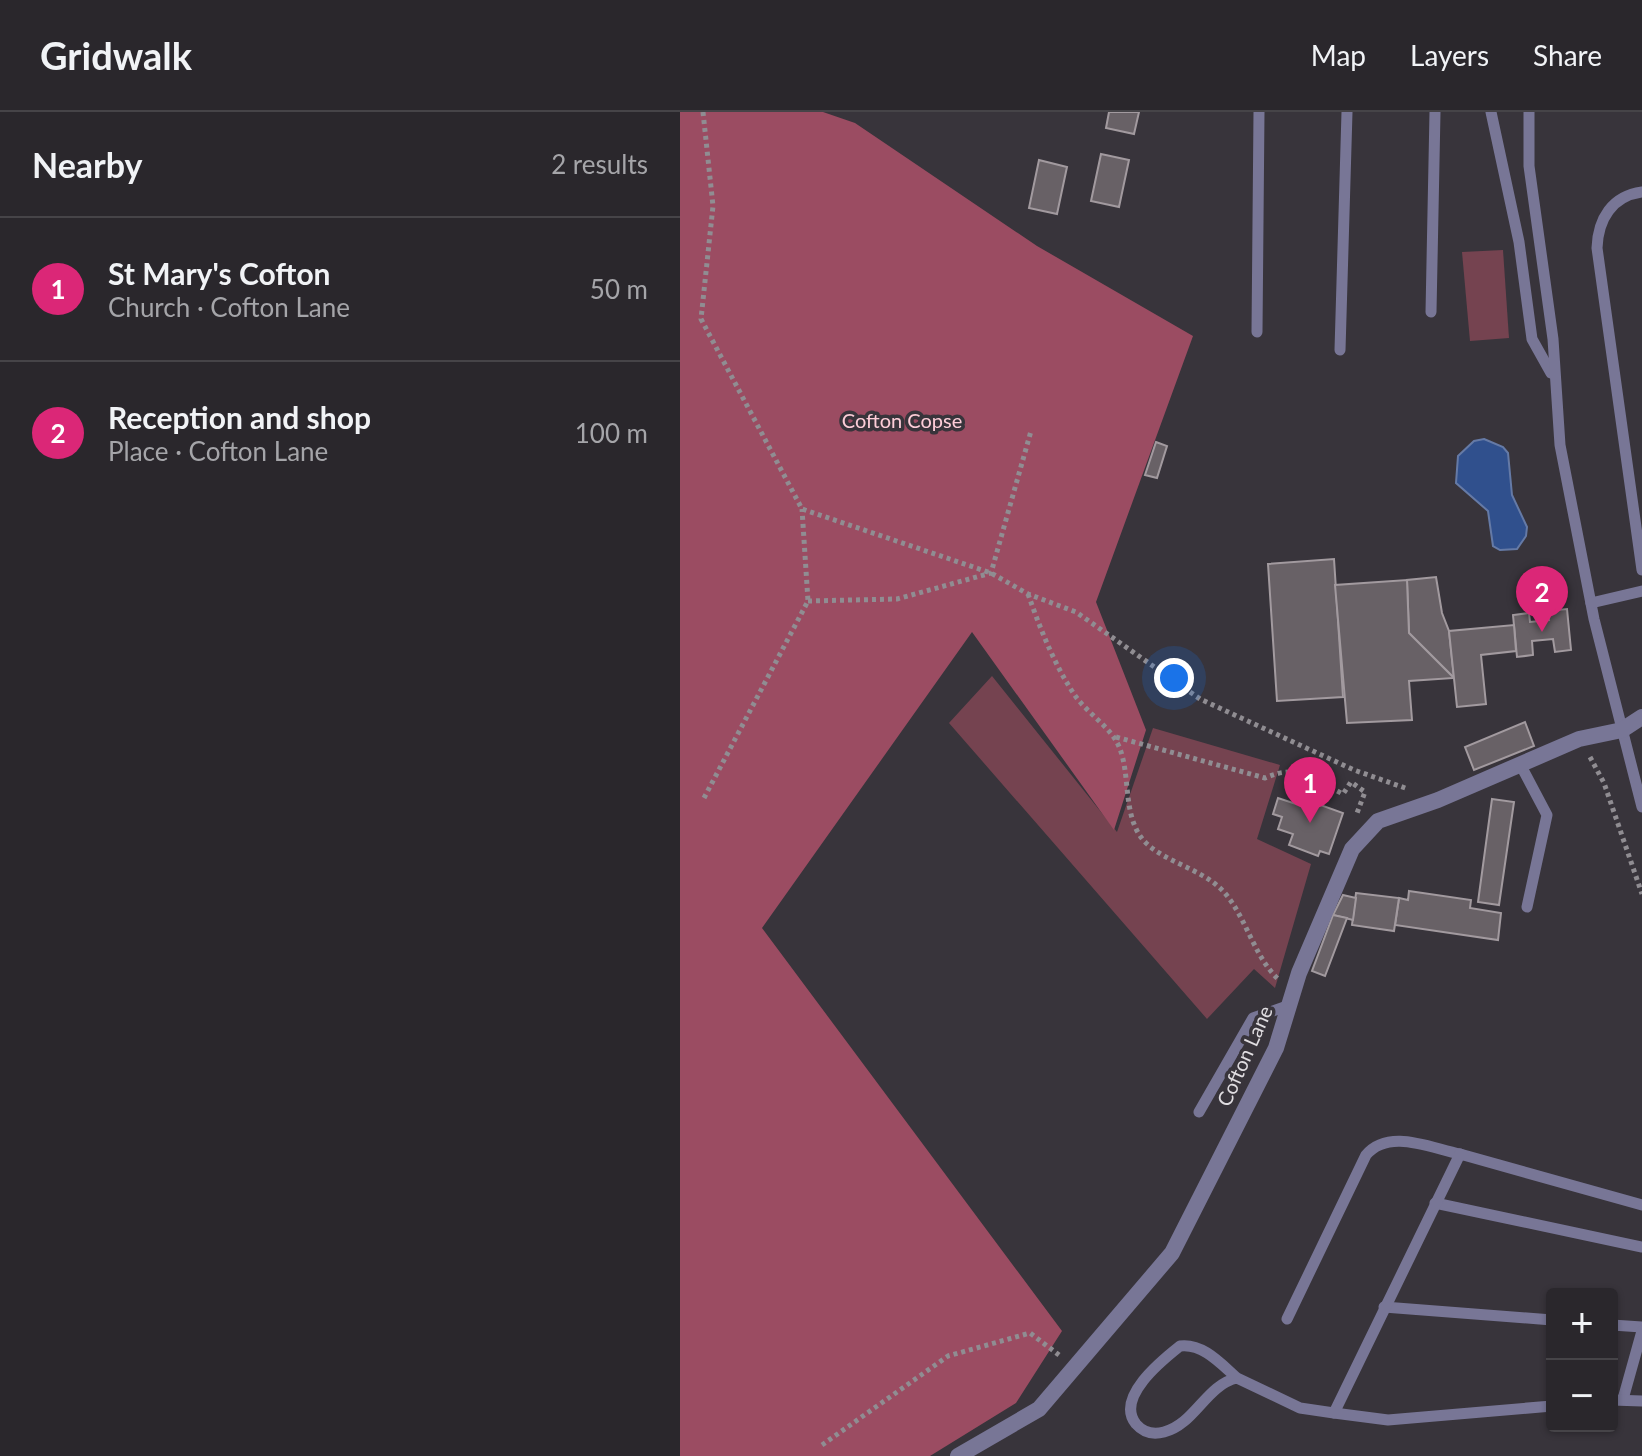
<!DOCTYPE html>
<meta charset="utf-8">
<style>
body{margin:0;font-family:Lato,sans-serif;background:#322f34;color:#f1f3f6}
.controls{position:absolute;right:24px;bottom:24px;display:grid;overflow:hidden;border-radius:8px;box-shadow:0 2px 6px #0004}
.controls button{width:72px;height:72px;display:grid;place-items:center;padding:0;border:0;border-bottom:2px solid #464448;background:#2a272c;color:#f1f3f6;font:40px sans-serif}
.you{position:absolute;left:494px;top:566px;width:28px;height:28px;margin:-20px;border:6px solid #fff;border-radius:50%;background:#1a73e8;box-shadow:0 0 0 12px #1a73e833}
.badge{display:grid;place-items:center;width:52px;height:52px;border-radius:50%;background:#db2777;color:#fff;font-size:26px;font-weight:700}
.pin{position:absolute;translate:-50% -66px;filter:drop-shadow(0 2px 4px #0008)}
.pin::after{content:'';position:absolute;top:42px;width:28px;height:24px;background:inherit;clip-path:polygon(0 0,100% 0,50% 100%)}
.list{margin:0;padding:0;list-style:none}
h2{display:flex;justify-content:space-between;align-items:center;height:104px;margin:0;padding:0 32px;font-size:34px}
h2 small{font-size:26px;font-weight:400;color:#a5a5a9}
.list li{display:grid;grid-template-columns:52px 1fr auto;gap:24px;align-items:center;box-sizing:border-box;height:144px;padding:0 32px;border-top:2px solid #464448}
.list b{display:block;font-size:30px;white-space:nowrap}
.list p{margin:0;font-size:26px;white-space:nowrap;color:#a5a5a9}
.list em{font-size:26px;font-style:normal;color:#a5a5a9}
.map{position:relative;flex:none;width:962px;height:1344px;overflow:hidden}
header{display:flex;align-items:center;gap:48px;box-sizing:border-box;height:112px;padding:0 40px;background:#2a272c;border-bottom:2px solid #464448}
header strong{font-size:38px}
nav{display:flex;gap:44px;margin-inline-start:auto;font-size:28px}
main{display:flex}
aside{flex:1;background:#2a272c}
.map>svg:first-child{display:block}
.green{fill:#754350}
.forest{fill:#9b4c62}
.water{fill:#30508d;stroke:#657aa6;stroke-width:2}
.building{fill:#686166;stroke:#a29a9f;stroke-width:2}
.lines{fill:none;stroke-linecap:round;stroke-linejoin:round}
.path{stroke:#908d92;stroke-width:5;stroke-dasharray:4 4;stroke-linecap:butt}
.lane{stroke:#787696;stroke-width:11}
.street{stroke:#787696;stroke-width:16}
.labels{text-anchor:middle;stroke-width:7;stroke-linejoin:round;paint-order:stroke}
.park-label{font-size:20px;fill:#fdcdd8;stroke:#38343b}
.street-label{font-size:20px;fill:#e0dde1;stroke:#38343b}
</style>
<header>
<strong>Gridwalk</strong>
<nav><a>Map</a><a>Layers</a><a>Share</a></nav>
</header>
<main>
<aside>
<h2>Nearby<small>2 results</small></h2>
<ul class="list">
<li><span class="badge">1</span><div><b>St Mary's Cofton</b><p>Church · Cofton Lane</p></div><em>50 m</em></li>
<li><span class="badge">2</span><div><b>Reception and shop</b><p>Place · Cofton Lane</p></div><em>100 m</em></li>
</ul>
</aside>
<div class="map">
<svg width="962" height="1344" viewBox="0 0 962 1344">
<rect width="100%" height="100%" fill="#38343b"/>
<!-- green -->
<g class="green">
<polygon points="823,138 829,226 790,229 782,140"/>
<polygon points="312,564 437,720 473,616 600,653 577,727 631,752 595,876 574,857 527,907 269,611"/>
</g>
<!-- forest -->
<polygon class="forest" points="0,0 143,0 175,11 357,134 513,224 416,490 466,618 434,718 292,520 82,816 382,1219 336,1291 250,1344 0,1344"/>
<!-- water -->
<polygon class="water" points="804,327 823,335 828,341 832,383 847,415 846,424 837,437 820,438 813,434 808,399 776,371 778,344 794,329"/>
<!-- building -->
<g class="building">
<polygon points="429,0 459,0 454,22 426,16"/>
<polygon points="421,42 449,48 439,95 411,89"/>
<polygon points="359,48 387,55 377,102 349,96"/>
<polygon points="476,330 487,334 477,366 465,363"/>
<polygon points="654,447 663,585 597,589 588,452"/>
<polygon points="756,465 762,501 769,519 774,566 729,521 727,468"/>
<polygon points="727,468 729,521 774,566 729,569 732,608 667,611 655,473"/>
<polygon points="887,497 891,538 875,540 873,527 852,529 853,543 837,545 833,503 849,501 850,510 869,508 868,499"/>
<polygon points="834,513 836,539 801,543 806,592 777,595 769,519"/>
<polygon points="845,610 854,634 794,658 785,635"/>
<polygon points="618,685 663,701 649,742 640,739 638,744 609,733 613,722 598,717 602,705 593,702 598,686 616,692"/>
<polygon points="812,687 834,690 819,793 798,790"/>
<polygon points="729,779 791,788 790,796 821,801 818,828 715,813 719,786 728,788"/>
<polygon points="676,781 719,786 714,819 672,813"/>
<polygon points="663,783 676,786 673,808 653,803"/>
<polygon points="653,803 667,806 645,864 632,859"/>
</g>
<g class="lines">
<!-- path -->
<g class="path">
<polyline points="23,0 33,94 21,207 122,397 311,461 348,482 396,500 520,587 674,658 728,677"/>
<path d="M348,482C360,516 374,552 394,582C407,602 432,615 440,637C451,666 442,707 466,731C487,751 522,757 543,779C566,804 573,843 598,867"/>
<polyline points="128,489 217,487 311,461 351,319"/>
<path d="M436,625L585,666C618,651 633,667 663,682L671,670L685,680L677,701"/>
<polyline points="910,645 924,671 962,782"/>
<polyline points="24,686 128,489 122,397"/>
<polyline points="142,1333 268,1244 350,1221 379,1243"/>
</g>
<!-- lane -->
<g class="lane">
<polyline points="811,0 839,130 852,227 871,261"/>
<polyline points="849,0 849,54 873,227 880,333 914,507 962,695"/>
<path d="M962,80C932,84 918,107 917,136L962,458"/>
<polyline points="751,200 755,0"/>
<polyline points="577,220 579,0"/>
<polyline points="660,238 667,0"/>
<polyline points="911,491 962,479"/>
<polyline points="840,652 867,703 847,795"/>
<polyline points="519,1000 573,906 610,893"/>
<polyline points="755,1091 962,1135"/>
<polyline points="704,1195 872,1208"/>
<path d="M607,1207L686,1043C709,1016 750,1036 780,1042"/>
<polyline points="932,1213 962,1215"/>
<path d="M557,1266C541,1252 523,1231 500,1234C481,1249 435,1286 456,1312C463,1320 473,1323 484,1320C515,1312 526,1273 557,1266L620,1296L654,1301"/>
<polyline points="943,1287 962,1219"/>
<polyline points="932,1288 962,1289"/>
<polyline points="872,1294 708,1308 654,1301 780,1042 962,1093"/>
</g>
<!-- street -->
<polyline class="street" points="278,1344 359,1297 492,1141 596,936 619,861 672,737 698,709 758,688 899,627 942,618 962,605"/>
</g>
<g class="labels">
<!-- park labels -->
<g class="park-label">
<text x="222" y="316">Cofton Copse</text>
</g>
<!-- street labels -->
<g class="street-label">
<text transform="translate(565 944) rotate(-66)" y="7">Cofton Lane</text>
</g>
</g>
</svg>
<div class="controls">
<button>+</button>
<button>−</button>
</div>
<div class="you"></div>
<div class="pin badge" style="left:630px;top:711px">1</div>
<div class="pin badge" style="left:862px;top:520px">2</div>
</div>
</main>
